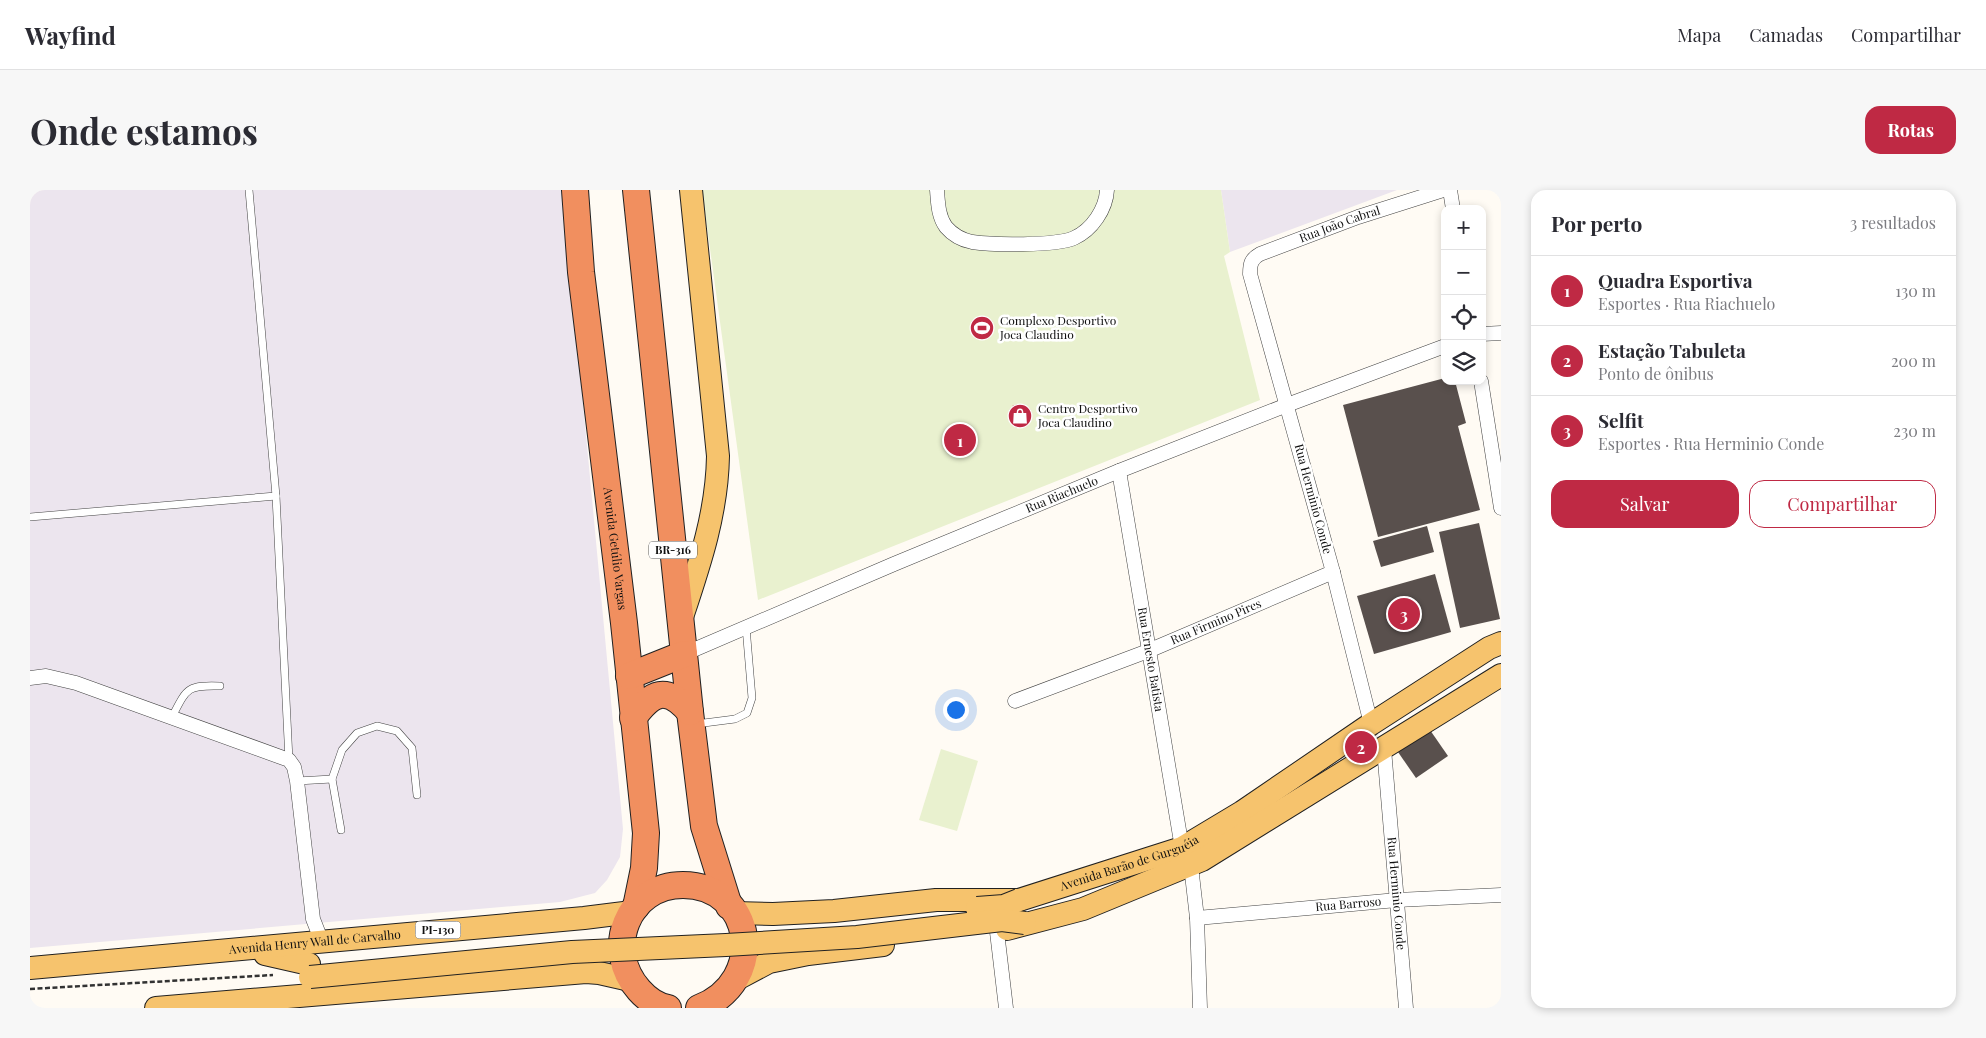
<!DOCTYPE html>
<html lang="pt">
<meta charset="utf-8">
<style>
body{margin:0;font-family:"Playfair Display",serif;background:#f7f7f7;color:#2b2b33}
.controls{position:absolute;right:15px;top:15px;display:grid;overflow:hidden;border-radius:10px;box-shadow:0 2px 8px #0003}
.controls button{width:45px;height:45px;display:grid;place-items:center;padding:0;border:0;border-bottom:1px solid #e1e1e2;background:#fff;color:#2b2b33;font:25px sans-serif}
.you{position:absolute;left:925px;top:519px;width:18px;height:18px;margin:-12px;border:4px solid #fff;border-radius:50%;background:#1a73e8;box-shadow:0 0 0 8px #1a73e833}
.badge{display:grid;place-items:center;width:32px;height:32px;border-radius:50%;background:#bf2944;color:#fff;font-size:16px;font-weight:700}
.pin{position:absolute;translate:-50% -50%;border:2px solid #fff;box-shadow:0 1px 5px #0006}
.list{margin:0;padding:0;list-style:none}
h2{display:flex;justify-content:space-between;align-items:center;height:65px;margin:0;padding:0 20px;font-size:21px}
h2 small{font-size:16px;font-weight:400;color:#7c7c81}
.list li{display:grid;grid-template-columns:32px 1fr auto;gap:15px;align-items:center;box-sizing:border-box;height:70px;padding:0 20px;border-top:1px solid #e1e1e2}
.list b{display:block;font-size:19px;white-space:nowrap}
.list p{margin:0;font-size:16px;white-space:nowrap;color:#7c7c81}
.list em{font-size:16px;font-style:normal;color:#7c7c81}
.actions{display:flex;gap:10px;padding:15px 20px}
.actions a{flex:1;padding:11px 0;border:1px solid #bf2944;border-radius:15px;text-align:center;font-size:18px;color:#bf2944}
.actions .main{background:#bf2944;color:#fff}
.icon{flex:none;width:28px;height:28px;fill:none;stroke:currentColor;stroke-width:2;stroke-linecap:round;stroke-linejoin:round}
.map{position:relative;flex:none;width:1471px;height:818px;overflow:hidden;border-radius:15px}
header{display:flex;align-items:center;gap:30px;box-sizing:border-box;height:70px;padding:0 25px;background:#fff;border-bottom:1px solid #e1e1e2}
header strong{font-size:24px}
nav{display:flex;gap:28px;margin-inline-start:auto;font-size:18px}
.intro{display:flex;align-items:center;justify-content:space-between;box-sizing:border-box;height:120px;padding:0 30px}
h1{margin:0;font-size:35px}
.button{padding:12px 22px;border-radius:15px;background:#bf2944;color:#fff;font-size:18px;font-weight:700}
main{display:flex;gap:30px;padding:0 30px}
aside{flex:1;background:#fff;border-radius:15px;box-shadow:0 2px 8px #0003}
.map>svg:first-child{display:block}
.industrial{fill:#ece5ee}
.pitch{fill:#e9f1cf}
.building{fill:#59504d}
.lines{fill:none;stroke-linecap:round;stroke-linejoin:round}
.lane-casing{stroke:#434343;stroke-width:8}
.street-casing{stroke:#434343;stroke-width:15}
.primary-casing{stroke:#212121;stroke-width:24}
.highway-casing{stroke:#212121;stroke-width:28}
.path{stroke:#323232;stroke-width:2.5;stroke-dasharray:5 2.5;stroke-linecap:butt}
.lane{stroke:#fff;stroke-width:7}
.street{stroke:#fff;stroke-width:14}
.primary{stroke:#f6c36d;stroke-width:22}
.highway{stroke:#f18f5f;stroke-width:26}
.primary-bridge-casing{stroke:#212121;stroke-width:24;stroke-linecap:butt}
.primary-bridge{stroke:#f6c36d;stroke-width:22}
.labels{text-anchor:middle;stroke-width:5;stroke-linejoin:round;paint-order:stroke}
.shield{fill:#fff;stroke:#585858;stroke-width:1}
.shield-label{font-size:11px;font-weight:bold;fill:#101010}
.street-label{font-size:12px;fill:#101010;stroke:#fff}
.poi-label{font-size:12px;fill:#101010;stroke:#fff;text-anchor:start}
</style>
<header>
<strong>Wayfind</strong>
<nav><a>Mapa</a><a>Camadas</a><a>Compartilhar</a></nav>
</header>
<div class="intro"><h1>Onde estamos</h1><a class="button">Rotas</a></div>
<main>
<div class="map">
<svg width="1471" height="818" viewBox="0 0 1471 818">
<rect width="100%" height="100%" fill="#fffbf4"/>
<!-- industrial -->
<g class="industrial">
<polygon points="0,0 533,0 593,639 590,667 577,690 565,703 530,712 0,758"/>
<polygon points="1191,0 1367,0 1200,62"/>
</g>
<!-- pitch -->
<g class="pitch">
<polygon points="672,0 1191,0 1200,62 1194,66 1230,210 728,410"/>
<polygon points="911,559 948,571 927,641 889,630"/>
</g>
<!-- building -->
<g class="building">
<polygon points="1415,188 1415,191 1425,191 1436,233 1428,236 1450,320 1348,347 1313,215"/>
<polygon points="1449,333 1470,429 1430,438 1409,342"/>
<polygon points="1397,336 1404,362 1351,377 1343,351"/>
<polygon points="1405,384 1421,442 1344,464 1327,406"/>
<polygon points="1400,540 1418,566 1386,588 1368,562"/>
</g>
<g class="lines">
<!-- lane casing -->
<g class="lane-casing">
<g id="lane">
<polyline points="219,0 246,306 259,570"/>
<polyline points="0,327 246,306"/>
<path d="M142,527C157,498 157,495 190,496"/>
<polyline points="666,534 705,529 717,523 722,508 716,437"/>
<polyline points="302,589 311,640"/>
<polyline points="267,591 302,589 312,560 327,543 347,536 367,541 382,558 387,605"/>
</g>
</g>
<!-- street casing -->
<g class="street-casing">
<g id="street">
<path d="M907,0C908,12 908,26 916,37C922,44 932,50 942,52C962,55 1026,56 1044,48C1062,40 1076,19 1077,0"/>
<polyline points="1420,0 1423,19"/>
<polyline points="1452,144 1471,143"/>
<polyline points="1451,191 1471,318"/>
<path id="s1" d="M1089,281L1152,658"/>
<path id="s2" d="M654,464L864,374L1089,281L1257,215L1415,156"/>
<polyline points="0,488 16,486 46,493 259,570 264,577 267,591 283,729 292,752"/>
<path id="s3" d="M985,511L1118,461L1303,382"/>
<path id="s4" d="M1341,534L1303,382L1220,84C1220,74 1221,69 1230,64L1328,27L1413,0"/>
<path id="s5" d="M1354,559L1376,818"/>
<polyline points="1161,676 1167,728 1170,818"/>
<path id="s6" d="M1167,728L1367,710L1471,705"/>
<polyline points="967,742 976,818"/>
</g>
</g>
<!-- primary casing -->
<g class="primary-casing">
<g id="primary">
<path d="M651,430C669,376 687,324 688,266L661,0"/>
<path id="s7" d="M705,723L743,724L804,721L906,710H989L1152,658L1212,622L1341,534L1459,458L1471,453"/>
<polyline points="977,739 1053,719 1172,670 1471,485"/>
<polyline points="235,764 279,774"/>
<path id="s8" d="M0,778L554,728L602,722"/>
<polyline points="707,789 739,772 778,764 853,755"/>
<polyline points="126,818 556,782 569,783 600,790"/>
</g>
</g>
<!-- highway casing -->
<g class="highway-casing">
<g id="highway">
<path id="s9" d="M545,0L551,82L594,433L616,643L614,678L606,717"/>
<polyline points="606,0 660,522 674,636 699,716"/>
<polyline points="599,486 654,464"/>
<path d="M603,528C622,502 636,495 660,522"/>
<path d="M638,818C627,816 616,808 609,800C573,760 597,695 653,695C724,695 739,791 669,818"/>
</g>
</g>
<!-- path -->
<polyline class="path" points="0,799 243,785"/>
<!-- lane -->
<use href="#lane" class="lane"/>
<!-- street -->
<use href="#street" class="street"/>
<!-- primary -->
<use href="#primary" class="primary"/>
<!-- highway -->
<use href="#highway" class="highway"/>
<!-- primary-bridge casing -->
<g class="primary-bridge-casing">
<g id="primary-bridge">
<polyline points="947,718 974,716 989,710"/>
<polyline points="280,787 542,762 696,755 827,747 972,730 995,733"/>
</g>
</g>
<!-- primary-bridge -->
<use href="#primary-bridge" class="primary-bridge"/>
</g>
<!-- icons -->
<defs>
<g id="stadium-disc" transform="scale(1.25)"><circle r="9.5" fill="#bf2944" stroke="#fff"/><path d="M0-5a6.5 5 0 1 0 0 10a6.5 5 0 1 0 0-10ZM-3.5-1.8h7v3.6h-7Z" fill="#fff"/></g>
<g id="shop-disc" transform="scale(1.25)"><circle r="9.5" fill="#bf2944" stroke="#fff"/><path d="M-5-2.5h2.3a2.7 3.5 0 0 1 5.4 0H5L5.5 6h-11ZM-1.5-2.5h3a1.5 2.3 0 0 0-3 0Z" fill="#fff"/></g>
</defs>
<g fill-rule="evenodd">
<use href="#stadium-disc" x="952" y="138"/>
<use href="#shop-disc" x="990" y="226"/>
</g>
<g class="labels">
<!-- shield labels -->
<g class="shield">
<rect x="619" y="351.5" width="48" height="17" rx="4"/>
<rect x="385.5" y="731.5" width="45" height="17" rx="4"/>
</g>
<g class="shield-label">
<text x="643" y="364">BR-316</text>
<text x="408" y="744">PI-130</text>
</g>
<!-- street labels -->
<g class="street-label">
<text dy="4" stroke="none"><textPath href="#s4" startOffset="575">Rua João Cabral</textPath></text>
<text dy="4" stroke="none"><textPath href="#s2" startOffset="410">Rua Riachuelo</textPath></text>
<text transform="translate(1283 309) rotate(75)" y="4">Rua Herminio Conde</text>
<text dy="4" stroke="none"><textPath href="#s9" startOffset="361">Avenida Getúlio Vargas</textPath></text>
<text dy="4" stroke="none"><textPath href="#s3" startOffset="216">Rua Firmino Pires</textPath></text>
<text dy="4" stroke="none"><textPath href="#s1" startOffset="191">Rua Ernesto Batista</textPath></text>
<text dy="4" stroke="none"><textPath href="#s7" startOffset="401">Avenida Barão de Gurguéia</textPath></text>
<text dy="4" stroke="none"><textPath href="#s5" startOffset="145">Rua Herminio Conde</textPath></text>
<text dy="4" stroke="none"><textPath href="#s6" startOffset="152">Rua Barroso</textPath></text>
<text dy="4" stroke="none"><textPath href="#s8" startOffset="286">Avenida Henry Wall de Carvalho</textPath></text>
</g>
<!-- poi labels -->
<g class="poi-label">
<text x="970" y="135">Complexo Desportivo<tspan x="970" dy="14">Joca Claudino</tspan></text>
<text x="1008" y="223">Centro Desportivo<tspan x="1008" dy="14">Joca Claudino</tspan></text>
</g>
</g>
</svg>
<div class="controls">
<button>+</button>
<button>−</button>
<button><svg class="icon" aria-label="locate" viewBox="0 0 24 24"><circle cx="12" cy="12" r="6"/><path d="M12 2v4M12 18v4M2 12h4M18 12h4"/></svg></button>
<button><svg class="icon" aria-label="layers" viewBox="0 0 24 24"><path d="M12 4l9 5-9 5-9-5zM3 14l9 5 9-5"/></svg></button>
</div>
<div class="you"></div>
<div class="pin badge" style="left:930px;top:250px">1</div>
<div class="pin badge" style="left:1331px;top:557px">2</div>
<div class="pin badge" style="left:1374px;top:424px">3</div>
</div>
<aside>
<h2>Por perto<small>3 resultados</small></h2>
<ul class="list">
<li><span class="badge">1</span><div><b>Quadra Esportiva</b><p>Esportes · Rua Riachuelo</p></div><em>130 m</em></li>
<li><span class="badge">2</span><div><b>Estação Tabuleta</b><p>Ponto de ônibus</p></div><em>200 m</em></li>
<li><span class="badge">3</span><div><b>Selfit</b><p>Esportes · Rua Herminio Conde</p></div><em>230 m</em></li>
</ul>
<div class="actions"><a class="main">Salvar</a><a>Compartilhar</a></div>
</aside>
</main>
